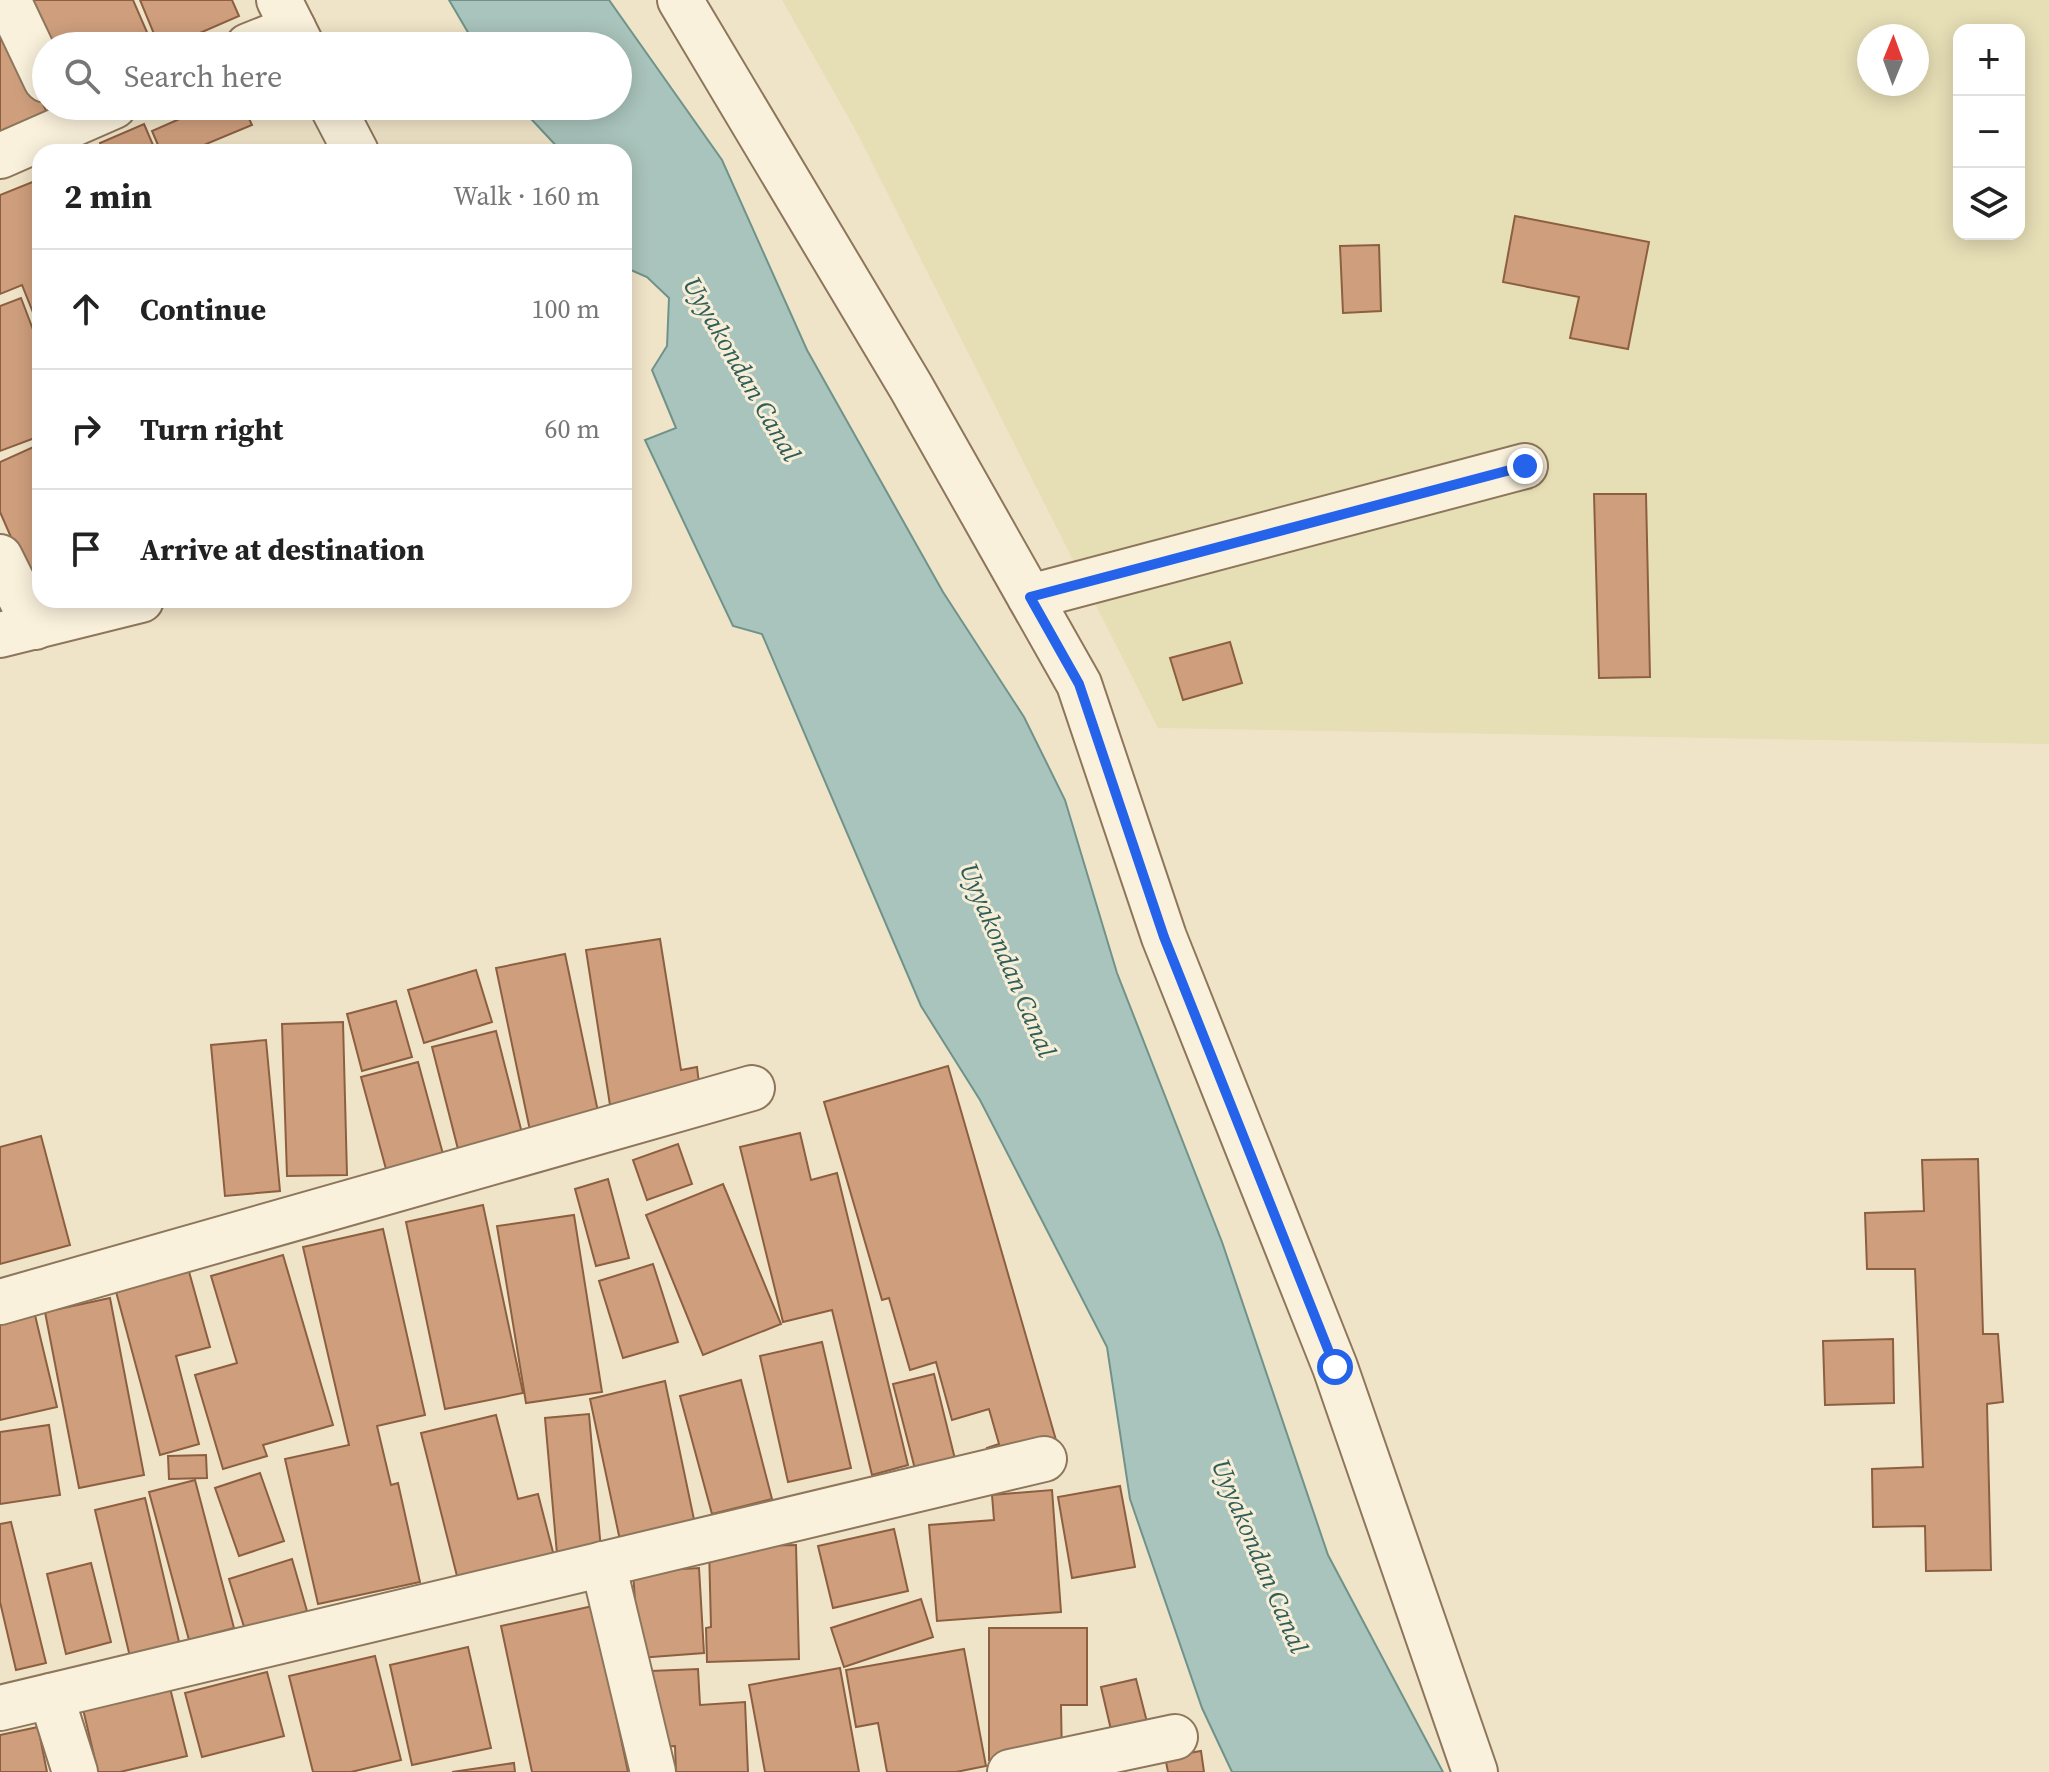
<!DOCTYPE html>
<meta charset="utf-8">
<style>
body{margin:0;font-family:"Source Serif 4",serif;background:#f2f2f2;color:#222}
.controls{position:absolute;right:24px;top:24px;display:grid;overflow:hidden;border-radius:16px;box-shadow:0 4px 20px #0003}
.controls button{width:72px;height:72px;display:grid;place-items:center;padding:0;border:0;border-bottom:2px solid #e0e0e0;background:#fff;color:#222;font:40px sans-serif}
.compass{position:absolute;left:1857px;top:24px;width:72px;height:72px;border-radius:50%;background:#fff;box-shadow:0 4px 20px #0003;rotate:1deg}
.stop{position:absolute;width:24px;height:24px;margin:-18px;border:6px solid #2563eb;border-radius:50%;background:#fff}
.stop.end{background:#2563eb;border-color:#fff;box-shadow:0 2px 8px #0008}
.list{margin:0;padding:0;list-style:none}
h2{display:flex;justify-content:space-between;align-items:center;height:104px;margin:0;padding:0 32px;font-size:34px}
h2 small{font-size:26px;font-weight:400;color:#767676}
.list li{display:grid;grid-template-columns:52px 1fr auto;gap:24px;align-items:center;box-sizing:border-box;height:120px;padding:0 32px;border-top:2px solid #e0e0e0}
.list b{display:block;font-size:30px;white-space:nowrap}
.list em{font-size:26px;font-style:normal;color:#767676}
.icon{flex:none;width:44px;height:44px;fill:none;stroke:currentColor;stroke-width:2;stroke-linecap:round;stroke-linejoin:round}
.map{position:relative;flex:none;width:2049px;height:1772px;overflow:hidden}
.search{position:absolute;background:#fff;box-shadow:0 4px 20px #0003;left:32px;top:32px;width:600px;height:88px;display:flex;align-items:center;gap:20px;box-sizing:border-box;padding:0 28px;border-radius:44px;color:#767676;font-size:30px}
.panel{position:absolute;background:#fff;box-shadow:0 4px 20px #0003;left:32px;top:144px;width:600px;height:464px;border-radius:24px}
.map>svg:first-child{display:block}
.farmland{fill:#e6deb5;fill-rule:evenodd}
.water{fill:#a9c4bc;stroke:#6f938a;stroke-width:2}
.building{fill:#cf9f7d;stroke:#8d5f41;stroke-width:2}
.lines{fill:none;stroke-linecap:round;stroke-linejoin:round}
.minor-casing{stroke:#8d765c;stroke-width:48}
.minor{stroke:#faf1dc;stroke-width:44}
.route{stroke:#2563eb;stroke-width:10}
.labels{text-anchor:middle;stroke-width:6;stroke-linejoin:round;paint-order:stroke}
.water-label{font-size:26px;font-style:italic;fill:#2f5d5a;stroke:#f7eed8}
</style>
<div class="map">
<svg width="2049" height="1772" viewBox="0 0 2049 1772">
<rect width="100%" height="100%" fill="#f0e4c8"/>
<!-- farmland -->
<path class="farmland" d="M782,0H2049V744L1158,728L856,131ZM1959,30H2019V234H1959ZM1869,36H1917V84H1869Z"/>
<!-- water -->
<polygon class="water" points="449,0 609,0 722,160 807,350 943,592 1024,717 1065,800 1117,973 1222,1242 1328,1555 1443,1772 1232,1772 1202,1708 1130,1499 1107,1347 980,1100 921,1006 762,634 733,626 645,440 676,428 652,370 667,346 669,298 647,277 624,267 624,152 562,152 519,106 618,106 618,46 476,46"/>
<!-- building -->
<g class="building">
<polygon points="24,0 133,0 153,46 46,46"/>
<polygon points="140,0 232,0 239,16 170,46 159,46"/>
<polygon points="0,7 48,115 0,136"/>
<polygon points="209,106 243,106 252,125 206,144 209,152 161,152 152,131"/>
<polygon points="144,124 156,152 104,152 100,143"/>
<polygon points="40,179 40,330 22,285 0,294 0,195"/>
<polygon points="1515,216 1649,242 1628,349 1570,338 1579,297 1503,282"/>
<polygon points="1379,245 1381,311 1343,313 1340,246"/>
<polygon points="21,298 40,348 40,436 0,451 0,306"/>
<polygon points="40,444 40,600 79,600 45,615 0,512 0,462"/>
<polygon points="1594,494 1646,494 1650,677 1599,678"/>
<polygon points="1230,642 1242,683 1183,700 1170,658"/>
<polygon points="660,939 681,1070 697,1067 700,1092 610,1105 586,950"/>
<polygon points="565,954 601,1126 532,1140 496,968"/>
<polygon points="476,970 492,1022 424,1043 408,990"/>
<polygon points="396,1001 412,1057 362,1071 347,1014"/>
<polygon points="343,1022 347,1175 287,1176 282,1024"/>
<polygon points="496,1031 524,1141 460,1157 432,1047"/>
<polygon points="266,1040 280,1191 225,1196 211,1045"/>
<polygon points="418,1062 443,1154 386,1169 361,1077"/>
<polygon points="948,1066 1056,1440 990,1459 987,1448 999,1444 989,1409 952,1420 936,1362 910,1370 889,1298 882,1300 824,1102"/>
<polygon points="800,1133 811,1180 837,1173 908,1465 872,1475 832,1310 783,1322 740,1147"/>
<polygon points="41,1136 70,1245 0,1264 0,1147"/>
<polygon points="678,1144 692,1184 647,1200 633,1160"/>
<polygon points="1978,1159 1983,1334 1998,1334 2003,1402 1987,1404 1991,1570 1926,1571 1925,1526 1873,1527 1872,1469 1923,1467 1915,1269 1867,1269 1865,1213 1924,1211 1922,1160"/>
<polygon points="608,1179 629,1258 596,1266 575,1189"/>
<polygon points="723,1184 781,1324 703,1355 646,1215"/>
<polygon points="483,1205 523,1393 445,1409 406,1222"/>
<polygon points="574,1215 602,1392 526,1403 497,1226"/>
<polygon points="383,1229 425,1415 377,1426 391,1485 398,1483 420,1582 318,1604 285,1459 349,1445 303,1247"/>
<polygon points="283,1255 333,1425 263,1445 267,1456 223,1469 195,1375 237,1363 211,1276"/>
<polygon points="653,1264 678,1342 623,1358 599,1281"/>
<polygon points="188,1268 210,1347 176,1356 199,1444 160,1455 115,1288"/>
<polygon points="110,1298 144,1475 79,1488 45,1312"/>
<polygon points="34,1311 57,1407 0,1420 0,1319"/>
<polygon points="1893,1339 1894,1403 1825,1405 1823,1341"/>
<polygon points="822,1342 851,1468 788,1482 760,1356"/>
<polygon points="934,1374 955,1459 915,1469 893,1384"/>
<polygon points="741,1380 772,1499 712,1514 680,1396"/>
<polygon points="665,1381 696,1529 621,1545 590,1399"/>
<polygon points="589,1414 601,1550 557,1554 545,1418"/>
<polygon points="496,1415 518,1499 538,1494 554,1556 458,1580 421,1433"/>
<polygon points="49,1425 60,1495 0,1504 0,1432"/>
<polygon points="206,1455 207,1478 169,1479 168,1456"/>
<polygon points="260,1473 284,1541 239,1556 215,1488"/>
<polygon points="195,1480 234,1628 189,1640 149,1492"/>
<polygon points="1120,1486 1135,1567 1072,1578 1058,1497"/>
<polygon points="1052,1490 1061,1612 937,1621 929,1525 994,1520 992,1495"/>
<polygon points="145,1498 181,1650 131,1661 95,1510"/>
<polygon points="11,1522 46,1663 16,1670 0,1602 0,1524"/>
<polygon points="894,1529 908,1591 833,1608 818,1546"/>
<polygon points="796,1545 799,1659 707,1662 706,1628 711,1627 709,1547"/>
<polygon points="292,1559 307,1611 245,1630 229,1579"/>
<polygon points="91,1563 111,1642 66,1654 47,1574"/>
<polygon points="699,1568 704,1653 639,1658 633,1572"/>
<polygon points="921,1599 933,1637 844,1667 831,1628"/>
<polygon points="593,1606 628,1772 532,1772 501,1626"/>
<polygon points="989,1628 1087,1628 1087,1705 1061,1705 1062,1760 989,1760"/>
<polygon points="468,1647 491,1748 412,1765 390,1665"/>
<polygon points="964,1649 986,1766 956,1772 887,1772 878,1723 856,1727 846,1670"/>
<polygon points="375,1656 401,1760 351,1772 313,1772 289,1676"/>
<polygon points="840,1668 859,1772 765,1772 749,1685"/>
<polygon points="698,1669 700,1705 745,1702 748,1772 676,1772 675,1746 654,1747 651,1671"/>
<polygon points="267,1672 284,1736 202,1757 185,1693"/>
<polygon points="1136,1679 1148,1726 1112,1734 1101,1687"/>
<polygon points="169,1684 187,1756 120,1772 98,1772 82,1705"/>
<polygon points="38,1727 47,1772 0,1772 0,1735"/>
<polygon points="1201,1751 1204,1772 1168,1772 1165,1757"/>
<polygon points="514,1763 515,1772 452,1772"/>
</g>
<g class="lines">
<!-- minor casing -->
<g class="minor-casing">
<g id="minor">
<polyline points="8,0 46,80"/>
<polyline points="279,0 302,46"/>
<polyline points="680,0 911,387 1079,684 1164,937 1335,1367 1475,1772"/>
<polyline points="248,46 293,28"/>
<polyline points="332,106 356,152"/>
<polyline points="0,156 114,106"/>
<polyline points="0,557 35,627"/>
<polyline points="1030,597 1525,466"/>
<polyline points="0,635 141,600"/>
<polyline points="0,1302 752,1088"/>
<polyline points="603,1564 653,1772"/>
<polyline points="51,1696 75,1772"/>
<polyline points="0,1708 1044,1459"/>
<polyline points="1010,1772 1175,1737"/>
</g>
</g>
<!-- minor -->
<use href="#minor" class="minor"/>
</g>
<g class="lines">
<!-- route -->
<polyline class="route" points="1335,1367 1164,937 1079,684 1030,597 1525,466"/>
</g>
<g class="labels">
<!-- water labels -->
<g class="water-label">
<text transform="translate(742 369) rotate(60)" y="9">Uyyakondan Canal</text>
<text transform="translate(1008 960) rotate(67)" y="9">Uyyakondan Canal</text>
<text transform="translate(1260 1556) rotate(67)" y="9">Uyyakondan Canal</text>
</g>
</g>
</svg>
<div class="controls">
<button>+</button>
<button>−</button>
<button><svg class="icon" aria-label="layers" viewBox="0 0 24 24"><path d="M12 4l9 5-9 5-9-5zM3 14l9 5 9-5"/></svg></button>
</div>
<svg class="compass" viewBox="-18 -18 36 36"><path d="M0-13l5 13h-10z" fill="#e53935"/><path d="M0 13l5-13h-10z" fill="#767676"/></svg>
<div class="stop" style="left:1335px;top:1367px"></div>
<div class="stop end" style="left:1525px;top:466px"></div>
<div class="search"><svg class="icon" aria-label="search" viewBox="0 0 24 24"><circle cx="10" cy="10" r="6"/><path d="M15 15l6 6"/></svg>Search here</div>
<section class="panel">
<h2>2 min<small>Walk · 160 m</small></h2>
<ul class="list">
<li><svg class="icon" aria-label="ahead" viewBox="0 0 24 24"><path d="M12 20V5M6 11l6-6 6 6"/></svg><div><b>Continue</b></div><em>100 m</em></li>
<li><svg class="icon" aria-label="right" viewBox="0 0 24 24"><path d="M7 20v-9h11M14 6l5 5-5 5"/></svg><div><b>Turn right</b></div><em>60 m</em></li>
<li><svg class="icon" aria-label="arrive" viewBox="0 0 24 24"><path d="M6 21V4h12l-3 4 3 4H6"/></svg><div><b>Arrive at destination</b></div></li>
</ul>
</section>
</div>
